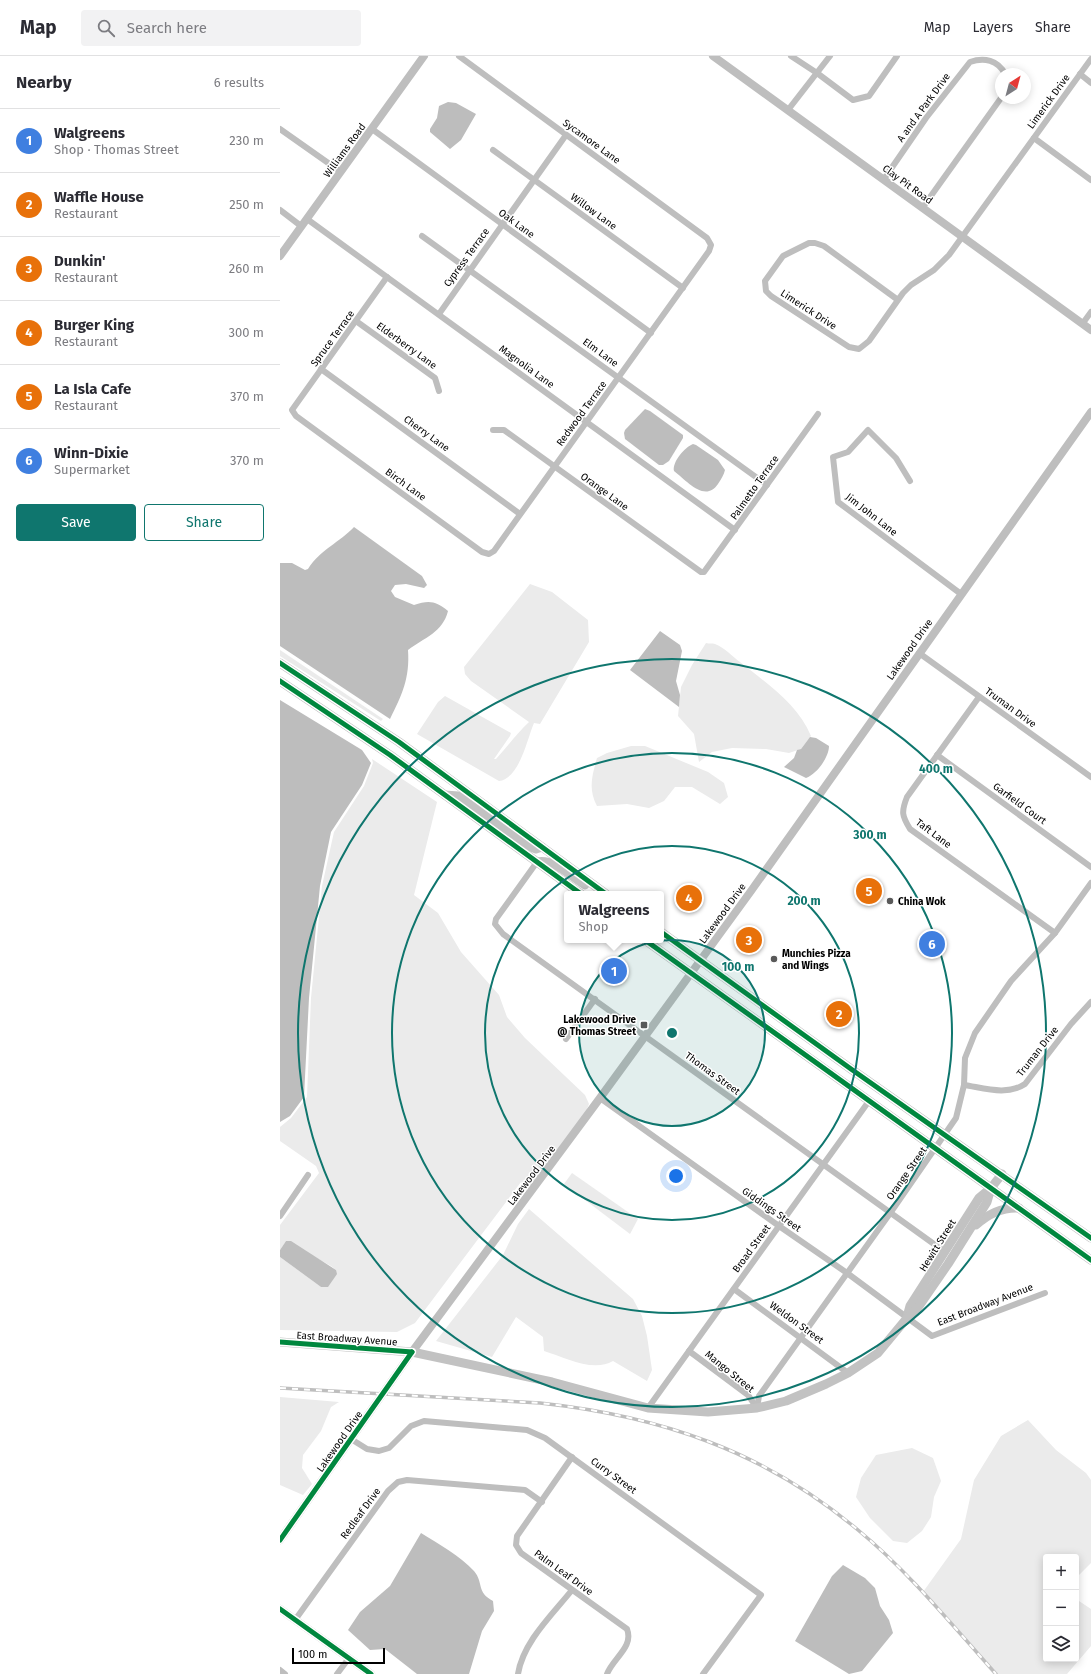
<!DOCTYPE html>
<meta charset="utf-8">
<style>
body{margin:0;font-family:"Fira Sans",sans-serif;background:#f2f2f3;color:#2b2b33}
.controls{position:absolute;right:12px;bottom:12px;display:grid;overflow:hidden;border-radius:4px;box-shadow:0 2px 10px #0003}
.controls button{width:36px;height:36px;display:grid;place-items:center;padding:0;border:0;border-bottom:1px solid #e1e1e2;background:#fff;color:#2b2b33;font:20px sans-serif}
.compass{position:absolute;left:715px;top:12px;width:36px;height:36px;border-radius:50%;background:#fff;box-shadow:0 2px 10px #0003;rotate:36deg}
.scale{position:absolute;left:12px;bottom:10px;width:93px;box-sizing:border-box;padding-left:4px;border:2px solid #000;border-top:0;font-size:11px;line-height:14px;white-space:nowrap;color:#000;-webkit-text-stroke:3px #fff;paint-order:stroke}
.you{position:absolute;left:396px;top:1120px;width:14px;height:14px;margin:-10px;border:3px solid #fff;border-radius:50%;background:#1a73e8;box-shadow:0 0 0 6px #1a73e833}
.badge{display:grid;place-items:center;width:26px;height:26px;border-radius:50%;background:#0f766e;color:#fff;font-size:13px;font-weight:700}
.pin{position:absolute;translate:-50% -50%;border:2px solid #fff;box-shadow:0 1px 4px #0006}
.popup{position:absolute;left:284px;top:835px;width:100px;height:52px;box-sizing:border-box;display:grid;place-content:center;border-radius:4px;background:#fff;filter:drop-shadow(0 1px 3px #0005);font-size:13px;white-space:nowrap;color:#7c7c81}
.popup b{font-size:15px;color:#2b2b33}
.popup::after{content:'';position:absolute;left:50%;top:100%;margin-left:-8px;border:8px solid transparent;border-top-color:#fff}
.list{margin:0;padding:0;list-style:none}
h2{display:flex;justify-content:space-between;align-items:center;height:52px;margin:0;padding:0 16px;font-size:17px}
h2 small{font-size:13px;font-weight:400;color:#7c7c81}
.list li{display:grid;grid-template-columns:26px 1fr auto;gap:12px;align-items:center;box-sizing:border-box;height:64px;padding:0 16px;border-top:1px solid #e1e1e2}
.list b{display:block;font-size:15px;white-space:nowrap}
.list p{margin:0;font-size:13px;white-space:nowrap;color:#7c7c81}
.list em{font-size:13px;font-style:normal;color:#7c7c81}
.actions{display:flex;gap:8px;padding:12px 16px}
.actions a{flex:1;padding:9px 0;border:1px solid #0f766e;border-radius:4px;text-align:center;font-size:14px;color:#0f766e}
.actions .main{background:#0f766e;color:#fff}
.icon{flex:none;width:22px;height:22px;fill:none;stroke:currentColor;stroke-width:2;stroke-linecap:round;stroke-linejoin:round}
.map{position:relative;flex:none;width:811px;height:1618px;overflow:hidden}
header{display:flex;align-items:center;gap:24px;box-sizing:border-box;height:56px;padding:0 20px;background:#fff;border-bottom:1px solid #e1e1e2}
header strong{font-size:19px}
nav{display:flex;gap:22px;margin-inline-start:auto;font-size:14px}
.search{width:280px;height:36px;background:#f2f2f3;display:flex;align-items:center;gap:10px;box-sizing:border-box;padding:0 14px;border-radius:4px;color:#7c7c81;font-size:15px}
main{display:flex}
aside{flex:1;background:#fff}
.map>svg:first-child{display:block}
.green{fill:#ebebeb}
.water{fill:#bdbdbd}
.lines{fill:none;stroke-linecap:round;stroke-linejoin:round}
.minor{stroke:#bebebe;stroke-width:6}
.tertiary{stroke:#bebebe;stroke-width:8}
.secondary{stroke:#c2c2c2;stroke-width:9}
.rail-casing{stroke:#bebebe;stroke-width:3.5}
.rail{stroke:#fff;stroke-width:2;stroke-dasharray:6;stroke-linecap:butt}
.cycleway-casing{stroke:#fff;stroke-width:8}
.cycleway{stroke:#00873e;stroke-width:5}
.ring{fill:none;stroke:#0f766e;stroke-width:2}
.poi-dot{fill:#595959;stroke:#fff;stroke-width:1.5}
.labels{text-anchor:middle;stroke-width:3;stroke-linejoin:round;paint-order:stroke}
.street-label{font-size:10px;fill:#000;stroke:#fff}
.poi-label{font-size:10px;font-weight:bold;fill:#000;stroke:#fff;text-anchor:start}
.centre{fill:#0f766e;stroke:#fff;stroke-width:2}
.ring-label{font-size:12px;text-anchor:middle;font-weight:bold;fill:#0f766e;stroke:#fff;stroke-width:3;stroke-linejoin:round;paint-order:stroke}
</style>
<header>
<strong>Map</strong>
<div class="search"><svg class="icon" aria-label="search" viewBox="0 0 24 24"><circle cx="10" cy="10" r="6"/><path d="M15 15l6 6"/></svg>Search here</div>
<nav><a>Map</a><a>Layers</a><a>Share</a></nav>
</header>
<main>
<aside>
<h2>Nearby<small>6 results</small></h2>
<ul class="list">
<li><span class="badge" style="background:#3f7fe0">1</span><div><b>Walgreens</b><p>Shop · Thomas Street</p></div><em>230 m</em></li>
<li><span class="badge" style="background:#e8710a">2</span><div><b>Waffle House</b><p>Restaurant</p></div><em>250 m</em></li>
<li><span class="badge" style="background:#e8710a">3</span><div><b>Dunkin'</b><p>Restaurant</p></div><em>260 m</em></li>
<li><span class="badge" style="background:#e8710a">4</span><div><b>Burger King</b><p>Restaurant</p></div><em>300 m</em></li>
<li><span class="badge" style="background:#e8710a">5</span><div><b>La Isla Cafe</b><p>Restaurant</p></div><em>370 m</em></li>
<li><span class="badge" style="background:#3f7fe0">6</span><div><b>Winn-Dixie</b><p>Supermarket</p></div><em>370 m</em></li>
</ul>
<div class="actions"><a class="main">Save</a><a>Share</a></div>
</aside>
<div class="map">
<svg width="811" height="1618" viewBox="0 0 811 1618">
<rect width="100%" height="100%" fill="#fff"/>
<!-- green -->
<g class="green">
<path d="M250,528L272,536L308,564L309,586L260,668L254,667C247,683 240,722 219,725L137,678L158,646L165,640L231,677L230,680L214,703H216C228,690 237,677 249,666L191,625L185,618L184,611Z"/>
<path d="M426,587C429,588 432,587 435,588C444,591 453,601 460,606C486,627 518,648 531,680L521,693L509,697L486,693L452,692L432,696L419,706L414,678L398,660L401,631L412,609Z"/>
<polygon points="0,594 103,663 101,665 0,600"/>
<path d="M351,690H365L428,716L444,727L448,741L440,748L412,731H395L384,745L369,752L347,748L317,750C308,733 312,720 317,702L327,697Z"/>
<polygon points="92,703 157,746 134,839 158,857 181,896 219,939 227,961 245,982 305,1039 309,1048 305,1058 249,1133 241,1126 135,1267 117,1276 0,1274 0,1201 41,1231 56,1218 56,1214 51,1210 6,1185 0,1194 0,1169 39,1117 36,1110 0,1085 0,1071 11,1062 27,1041 31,942 42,830 54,776 84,730 93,707"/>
<polygon points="292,1117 358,1163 350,1178 284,1128"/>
<path d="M249,1153L353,1243L362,1260L367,1280L372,1314L367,1325L333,1305C313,1317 284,1301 264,1295L263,1281L236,1261L212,1301L156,1285L223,1199L238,1168Z"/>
<polygon points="0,1341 59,1346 51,1351 41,1375 23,1399 22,1412 32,1428 23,1439 0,1429"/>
<polygon points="748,1364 776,1394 806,1417 811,1424 811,1507 796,1522 796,1501 766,1501 766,1603 796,1603 796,1543 811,1553 811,1590 787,1618 713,1618 643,1536 681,1483 694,1424 721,1380"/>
<polygon points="632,1392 653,1402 661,1425 654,1441 651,1461 642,1475 627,1487 613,1485 590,1462 576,1441 581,1422 596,1399"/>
</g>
<!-- water -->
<g class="water">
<polygon points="168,46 176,47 196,58 181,84 170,93 150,76 150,73 157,62 159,50"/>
<polygon points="365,353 370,355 403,379 403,382 389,405 383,409 379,409 345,383 344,377 345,374"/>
<path d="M413,388L416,389L438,404L445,414C444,419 441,423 438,428C425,447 407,425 394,415C392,406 405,391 413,388Z"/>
<path d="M74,471L142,520L147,529L144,532L126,528L115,529L111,535L115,541L134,549C149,544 156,545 168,555C163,576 144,582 128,594C130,622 122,639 110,663L0,590V507H12L25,514L28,513C40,494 60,486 74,471Z"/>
<polygon points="380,575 400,589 402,595 396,625 400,639 399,651 350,614"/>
<polygon points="0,644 82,694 91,707 82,729 51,776 40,830 29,942 24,1041 10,1060 0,1066"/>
<path d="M530,681L536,682L549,690C549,701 537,718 526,722L504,711L514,702L517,694L521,693Z"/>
<polygon points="6,1185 11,1185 56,1214 57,1218 48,1231 41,1231 0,1201 0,1194"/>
<path d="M141,1477C159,1488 180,1500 194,1515C204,1527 196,1536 213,1545L214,1555L202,1575L189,1618H137L105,1593L90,1594L68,1574L80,1556L110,1530Z"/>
<polygon points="563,1509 585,1522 595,1532 600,1550 609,1564 613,1577 582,1615 569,1618 515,1585 552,1520"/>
</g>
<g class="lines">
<!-- minor -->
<g class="minor">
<polyline points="511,0 537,17 573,44 589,40 617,0"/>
<polyline points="800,18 811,27"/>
<polyline points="508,54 550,0"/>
<polyline points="0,73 61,116"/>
<polyline points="92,73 371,277"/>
<polyline points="754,82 811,124"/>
<polyline points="213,94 403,232"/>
<path d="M604,123L646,62L690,6C704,1 718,4 725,18"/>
<polyline points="643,151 721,42"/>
<polyline points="0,154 21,170"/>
<polyline points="27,163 455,474"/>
<polyline points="142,180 487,429"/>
<polyline points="107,221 12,354 16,360 202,496 209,498 214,495 429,195 431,189 427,182 179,0"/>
<polyline points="618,244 544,190 535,187 529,187 503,200 485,225 486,235 491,240 569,291 579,293 589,285 623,237 631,229 654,214 669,199 811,3"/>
<polyline points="159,258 286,79"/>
<polyline points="76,265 155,322 159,335"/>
<polyline points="803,267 811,256"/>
<polyline points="41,313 240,458"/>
<polyline points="213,374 224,374 421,516 424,516 538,358"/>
<polyline points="630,425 616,402 588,374 568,396 553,401 558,446 681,538"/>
<polyline points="639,597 811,721"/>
<path d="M699,641L627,741C621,756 622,760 630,773L775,877"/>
<polyline points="657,699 811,811"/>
<polyline points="257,806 216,863 215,868 223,878 665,1196"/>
<polyline points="286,983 315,943"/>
<path d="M684,1029C704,1032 727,1040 745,1028L791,968L811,946"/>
<polyline points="320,1042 499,1170 567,1217 652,1280 765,1237"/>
<polyline points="0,1160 28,1119"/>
<polyline points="454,1233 568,1317"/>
<polyline points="409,1295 468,1339 477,1352"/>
<polyline points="368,1352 589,1045"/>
<polyline points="477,1352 479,1340 611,1156 676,1062 684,1029 685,1002 695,977 731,925 775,877 811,827"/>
<polyline points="71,1383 87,1393 99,1395 109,1392 131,1370 144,1365 247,1374 265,1382 481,1539 423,1618"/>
<path d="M292,1401L237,1480L236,1489L241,1497L347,1573C354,1591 333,1602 327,1618"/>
<polyline points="15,1564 108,1435 118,1426 127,1424 245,1434 262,1446"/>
<polyline points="0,1614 5,1618"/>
<polyline points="57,1618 69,1602"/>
<path d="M238,1618C243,1586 272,1559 292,1534"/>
</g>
<!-- tertiary -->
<g class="tertiary">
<polyline points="433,0 811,274"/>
<polyline points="0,200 144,0"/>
<polyline points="0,1484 132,1296 320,1042 471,835 811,356"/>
<polyline points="0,1553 91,1618"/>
</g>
<!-- secondary -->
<g class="secondary">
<polyline points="0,607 119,686 326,838"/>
<polyline points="0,625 110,699 301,838"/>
<polyline points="165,739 178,740 251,791 256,793 262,791"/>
<path d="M257,806C274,802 290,820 305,829"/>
<polyline points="381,876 571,1013 811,1182"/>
<polyline points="365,884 811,1204"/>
<path d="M696,1169C708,1158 722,1151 739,1152"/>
<polyline points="627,1261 630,1250 699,1142 711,1132 722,1118"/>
<polyline points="0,1286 132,1296 272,1326 368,1352 428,1356 477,1352 506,1345 546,1328 568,1317 598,1297 627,1262 637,1253 668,1208 707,1146 711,1132"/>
</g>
<!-- rail casing -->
<g class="rail-casing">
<path id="rail" d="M0,1332L260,1347C380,1360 484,1395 578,1474C629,1516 672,1569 716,1618"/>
</g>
<!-- rail -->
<use href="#rail" class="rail"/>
<!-- cycleway casing -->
<g class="cycleway-casing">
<g id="cycleway">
<polyline points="0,607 119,686 326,838"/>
<polyline points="0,625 110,699 301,838"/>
<polyline points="381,876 571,1013 811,1182"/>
<polyline points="365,884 811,1204"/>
<polyline points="0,1286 132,1296"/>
<polyline points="0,1484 132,1296"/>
<polyline points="0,1553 91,1618"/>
</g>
</g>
<!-- cycleway -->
<use href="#cycleway" class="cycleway"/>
</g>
<!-- distance rings -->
<circle cx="392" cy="977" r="93" fill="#0f766e" fill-opacity=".12"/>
<g class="ring">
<circle cx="392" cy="977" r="93"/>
<circle cx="392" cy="977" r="187"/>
<circle cx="392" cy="977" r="280"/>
<circle cx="392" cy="977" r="374"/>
</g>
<!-- markers -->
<g class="poi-dot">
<circle cx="610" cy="845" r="4"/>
<circle cx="494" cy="903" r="4"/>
<rect x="360" y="965" width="8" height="8" rx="2"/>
</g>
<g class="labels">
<!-- street labels -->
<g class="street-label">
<text transform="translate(768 45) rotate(-54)" y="4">Limerick Drive</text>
<text transform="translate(643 51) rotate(-54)" y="4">A and A Park Drive</text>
<text transform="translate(312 85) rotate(36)" y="4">Sycamore Lane</text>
<text transform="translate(64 94) rotate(-54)" y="4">Williams Road</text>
<text transform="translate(628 128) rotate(36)" y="4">Clay Pit Road</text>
<text transform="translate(314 155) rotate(36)" y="4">Willow Lane</text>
<text transform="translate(237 167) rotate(36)" y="4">Oak Lane</text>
<text transform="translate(186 201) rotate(-54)" y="4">Cypress Terrace</text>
<text transform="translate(529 253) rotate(33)" y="4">Limerick Drive</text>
<text transform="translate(52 282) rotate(-54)" y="4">Spruce Terrace</text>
<text transform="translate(127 289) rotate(36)" y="4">Elderberry Lane</text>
<text transform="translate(321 296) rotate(36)" y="4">Elm Lane</text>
<text transform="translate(247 310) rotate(36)" y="4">Magnolia Lane</text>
<text transform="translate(301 357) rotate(-54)" y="4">Redwood Terrace</text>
<text transform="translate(147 377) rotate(36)" y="4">Cherry Lane</text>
<text transform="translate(126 428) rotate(36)" y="4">Birch Lane</text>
<text transform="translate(474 431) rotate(-55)" y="4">Palmetto Terrace</text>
<text transform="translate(325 435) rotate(36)" y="4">Orange Lane</text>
<text transform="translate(592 458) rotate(38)" y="4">Jim John Lane</text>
<text transform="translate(629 593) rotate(-55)" y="4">Lakewood Drive</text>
<text transform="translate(731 651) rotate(36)" y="4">Truman Drive</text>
<text transform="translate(740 747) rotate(36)" y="4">Garfield Court</text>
<text transform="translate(654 777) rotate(37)" y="4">Taft Lane</text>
<text transform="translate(442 857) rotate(-54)" y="4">Lakewood Drive</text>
<text transform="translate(757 995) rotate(-52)" y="4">Truman Drive</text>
<text transform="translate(433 1017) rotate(36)" y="4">Thomas Street</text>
<text transform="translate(626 1117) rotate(-55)" y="4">Orange Street</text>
<text transform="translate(251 1119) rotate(-53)" y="4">Lakewood Drive</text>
<text transform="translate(492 1153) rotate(35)" y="4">Giddings Street</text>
<text transform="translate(657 1189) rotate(-58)" y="4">Hewitt Street</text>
<text transform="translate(471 1192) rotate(-54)" y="4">Broad Street</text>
<text transform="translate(705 1248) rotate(-21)" y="4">East Broadway Avenue</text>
<text transform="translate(517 1266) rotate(36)" y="4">Weldon Street</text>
<text transform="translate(67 1282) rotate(4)" y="4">East Broadway Avenue</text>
<text transform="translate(450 1315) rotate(39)" y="4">Mango Street</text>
<text transform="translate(59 1385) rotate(-55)" y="4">Lakewood Drive</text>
<text transform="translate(334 1419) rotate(36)" y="4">Curry Street</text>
<text transform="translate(80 1457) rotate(-54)" y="4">Redleaf Drive</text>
<text transform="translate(284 1516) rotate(36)" y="4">Palm Leaf Drive</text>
</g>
<!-- poi labels -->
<g class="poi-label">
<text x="618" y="849">China Wok</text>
<text x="502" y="901">Munchies Pizza<tspan x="502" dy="12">and Wings</tspan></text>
<text x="356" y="967" text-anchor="end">Lakewood Drive<tspan x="356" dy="12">@ Thomas Street</tspan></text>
</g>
</g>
<circle cx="392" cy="977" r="6" class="centre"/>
<g class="ring-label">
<text x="656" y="717">400 m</text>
<text x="590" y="783">300 m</text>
<text x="524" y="849">200 m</text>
<text x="458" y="915">100 m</text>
</g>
</svg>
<div class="controls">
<button>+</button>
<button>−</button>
<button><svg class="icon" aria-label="layers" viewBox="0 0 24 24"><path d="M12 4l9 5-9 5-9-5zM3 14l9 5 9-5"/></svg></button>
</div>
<svg class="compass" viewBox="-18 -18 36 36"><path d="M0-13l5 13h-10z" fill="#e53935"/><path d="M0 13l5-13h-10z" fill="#7c7c81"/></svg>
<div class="scale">100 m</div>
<div class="you"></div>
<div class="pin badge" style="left:334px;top:915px;background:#3f7fe0">1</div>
<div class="popup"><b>Walgreens</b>Shop</div>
<div class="pin badge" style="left:559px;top:958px;background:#e8710a">2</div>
<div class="pin badge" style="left:469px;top:884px;background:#e8710a">3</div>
<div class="pin badge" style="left:409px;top:842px;background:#e8710a">4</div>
<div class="pin badge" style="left:589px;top:835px;background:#e8710a">5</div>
<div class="pin badge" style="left:652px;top:888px;background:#3f7fe0">6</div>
</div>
</main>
